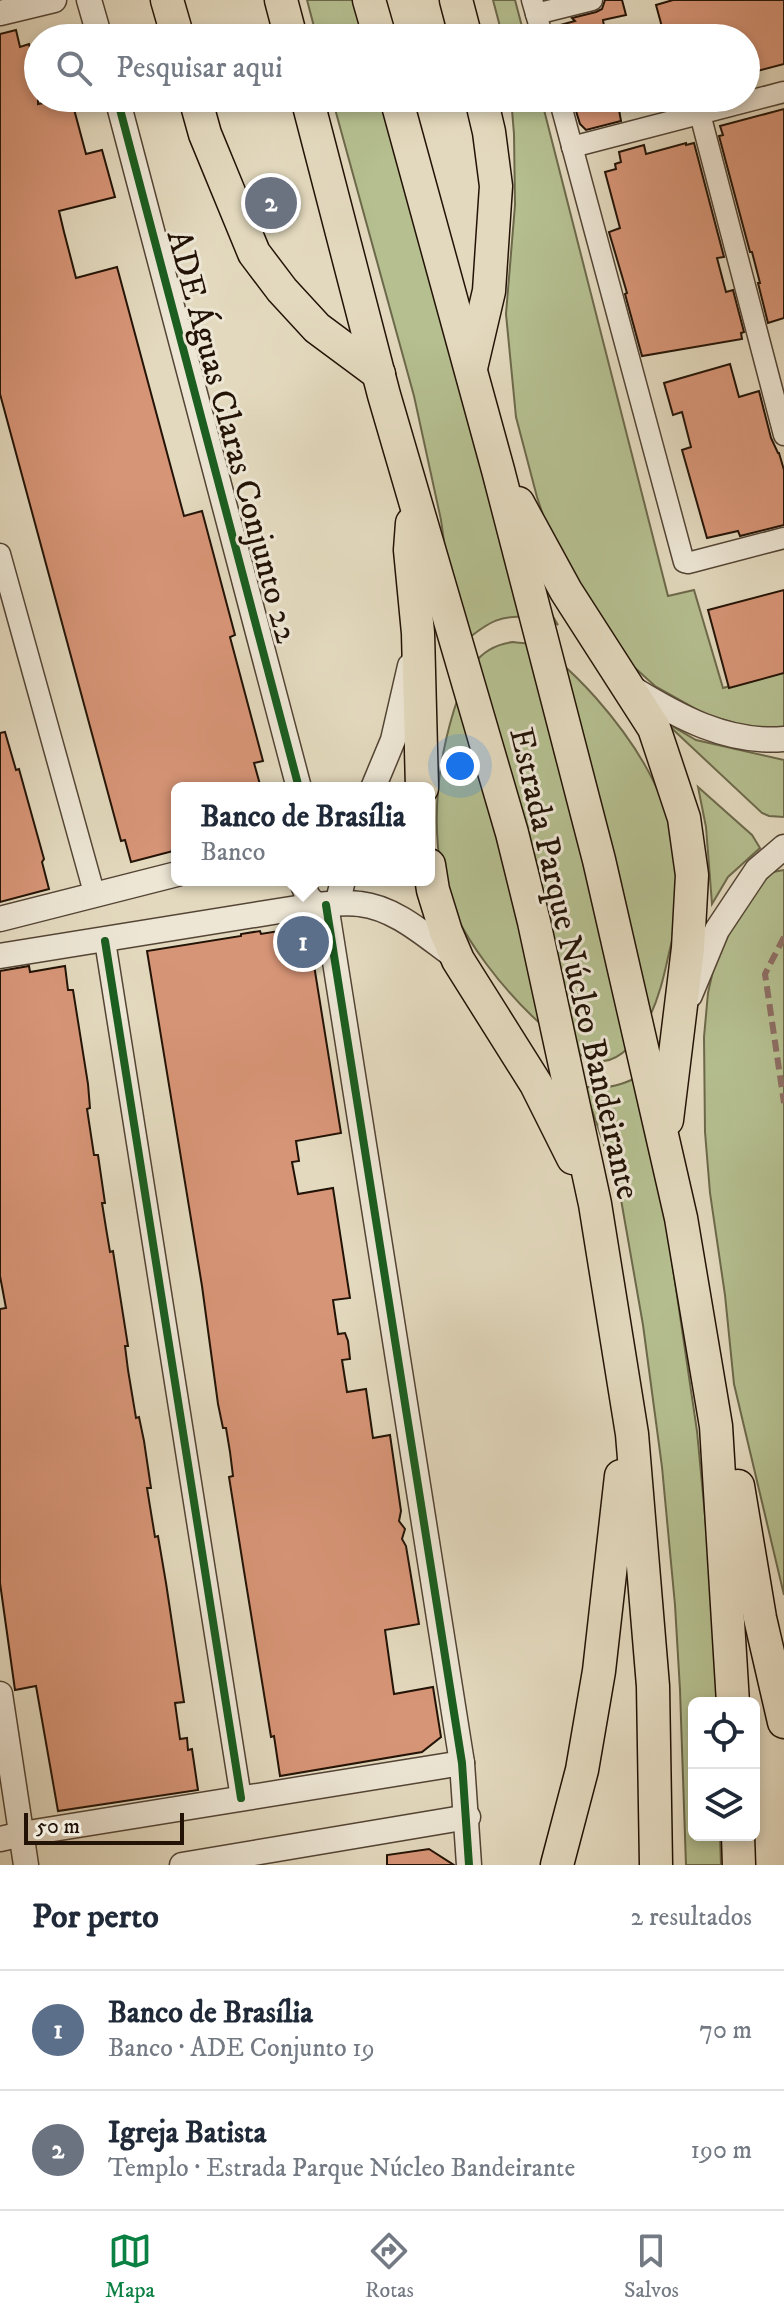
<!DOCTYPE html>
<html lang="pt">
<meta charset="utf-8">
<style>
body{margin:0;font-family:"IM FELL DW Pica",serif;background:#f6f6f7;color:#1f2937}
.controls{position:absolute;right:24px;bottom:24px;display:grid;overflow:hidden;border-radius:12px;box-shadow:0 4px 12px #0003}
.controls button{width:72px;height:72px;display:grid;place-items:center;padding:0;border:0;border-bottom:2px solid #e0e1e3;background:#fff;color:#1f2937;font:40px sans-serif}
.scale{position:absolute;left:24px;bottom:20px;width:160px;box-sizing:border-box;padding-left:8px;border:4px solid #231306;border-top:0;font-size:22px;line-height:28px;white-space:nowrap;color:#231306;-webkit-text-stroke:6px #ede6d5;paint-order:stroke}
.you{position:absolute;left:460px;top:766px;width:28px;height:28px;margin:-20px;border:6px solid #fff;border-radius:50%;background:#1a73e8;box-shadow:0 0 0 12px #1a73e833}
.badge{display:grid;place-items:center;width:52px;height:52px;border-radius:50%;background:#0b8043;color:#fff;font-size:26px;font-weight:700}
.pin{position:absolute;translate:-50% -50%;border:4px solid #fff;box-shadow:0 2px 8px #0006}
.popup{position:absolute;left:171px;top:782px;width:264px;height:104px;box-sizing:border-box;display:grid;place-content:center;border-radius:12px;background:#fff;filter:drop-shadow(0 2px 6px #0005);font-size:26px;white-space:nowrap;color:#747a83}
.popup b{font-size:30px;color:#1f2937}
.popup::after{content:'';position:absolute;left:50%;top:100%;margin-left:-16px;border:16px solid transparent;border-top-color:#fff}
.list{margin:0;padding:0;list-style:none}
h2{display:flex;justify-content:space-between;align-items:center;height:104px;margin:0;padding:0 32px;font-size:34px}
h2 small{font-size:26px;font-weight:400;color:#747a83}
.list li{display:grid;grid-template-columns:52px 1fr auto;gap:24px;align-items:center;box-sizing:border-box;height:120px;padding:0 32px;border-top:2px solid #e0e1e3}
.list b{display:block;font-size:30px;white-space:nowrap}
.list p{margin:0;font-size:26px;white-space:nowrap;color:#747a83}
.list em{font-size:26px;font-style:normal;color:#747a83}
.icon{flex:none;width:44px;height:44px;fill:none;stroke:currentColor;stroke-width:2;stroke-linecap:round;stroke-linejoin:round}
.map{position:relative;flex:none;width:784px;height:1865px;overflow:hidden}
.search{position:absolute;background:#fff;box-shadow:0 4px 12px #0003;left:24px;right:24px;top:24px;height:88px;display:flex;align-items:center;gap:20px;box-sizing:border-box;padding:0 28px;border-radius:44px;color:#747a83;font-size:30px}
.sheet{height:344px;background:#fff}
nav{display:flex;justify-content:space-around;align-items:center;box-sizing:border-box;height:112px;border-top:2px solid #e0e1e3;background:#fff;font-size:22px;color:#747a83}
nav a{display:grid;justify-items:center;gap:4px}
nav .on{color:#0b8043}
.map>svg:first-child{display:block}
.green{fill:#b5bf90;stroke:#6c694b;stroke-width:2}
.building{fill:#d79577;stroke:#231306;stroke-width:2}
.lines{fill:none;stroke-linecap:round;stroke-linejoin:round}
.minor-casing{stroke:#534434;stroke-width:23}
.tertiary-casing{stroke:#534434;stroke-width:27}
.trunk-casing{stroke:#231306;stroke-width:35}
.minor{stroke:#ede6d5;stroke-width:20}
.tertiary{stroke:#ede6d5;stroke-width:24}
.trunk{stroke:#e3d9be;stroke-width:32}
.quiet{stroke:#8d6e63;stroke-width:6;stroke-dasharray:12 6;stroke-linecap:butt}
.cycleway-casing{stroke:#ede6d5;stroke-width:13}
.cycleway{stroke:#1b5e20;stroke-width:8}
.labels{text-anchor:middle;stroke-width:6;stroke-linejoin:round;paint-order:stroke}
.street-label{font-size:34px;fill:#231306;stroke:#ede6d5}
</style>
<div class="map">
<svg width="784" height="1865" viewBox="0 0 784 1865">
<rect width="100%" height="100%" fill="#e3d9be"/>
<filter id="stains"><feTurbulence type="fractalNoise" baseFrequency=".0025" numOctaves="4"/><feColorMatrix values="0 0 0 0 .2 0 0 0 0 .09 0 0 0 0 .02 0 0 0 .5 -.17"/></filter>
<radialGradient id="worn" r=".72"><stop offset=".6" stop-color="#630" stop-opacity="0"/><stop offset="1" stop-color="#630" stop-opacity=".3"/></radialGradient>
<!-- green -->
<g class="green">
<polygon points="307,0 361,0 372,38 317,38"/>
<polygon points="493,0 515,0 525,38 503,38"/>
<path d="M332,98H388L529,576L558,625C550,620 542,620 533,618C502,613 488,622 464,642L450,585L441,520L414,396Z"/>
<polygon points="511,98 541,98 668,596 694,590 723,688 784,671 784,730 750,728 705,714 655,686 613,648 555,551 537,497 516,417 506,314 515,205 514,134"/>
<path d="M513,642C518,643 526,643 531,644C554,653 579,679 596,698C653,763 682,822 678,911C677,925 672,939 669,953C664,975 660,995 650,1016C641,1034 626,1058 604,1061C587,1063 574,1050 561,1041C514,1005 451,931 441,871C432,817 438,762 454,710C465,676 474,647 513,642Z"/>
<polygon points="665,722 696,740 784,760 784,817 769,816 762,813"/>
<polygon points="698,787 752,835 760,848 728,877 712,904 706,827"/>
<polygon points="784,870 784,1595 734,1384 725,1295 710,1193 705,1132 704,1037 708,993 714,966 744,900 773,872"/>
<path d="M652,1070L665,1214L697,1431L712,1590L718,1703H694V1835H720L721,1865H686L680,1690L675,1605L662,1467L643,1325L619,1188L585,1090L588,1087C613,1090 631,1081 652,1070Z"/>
</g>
<!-- building -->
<g class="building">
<polygon points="605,0 622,0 626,15 603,20 606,38 556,38 553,27 575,21 572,18 596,12 602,9"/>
<polygon points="673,0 784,0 784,64 746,74 746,38 665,38 656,5"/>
<polygon points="443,25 446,38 420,38 420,30"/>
<polygon points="16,30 20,47 29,44 38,78 38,104 71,98 86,154 102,150 115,197 59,211 64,232 76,278 117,267 184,516 202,511 235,635 230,637 263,761 254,763 261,788 177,788 177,850 131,862 125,840 121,841 0,394 0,34"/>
<polygon points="572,98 617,98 621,121 586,130 580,124"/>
<polygon points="784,109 784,318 768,323 758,283 760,283 752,252 750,252 719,136 723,135 720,126"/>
<polygon points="686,143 686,145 694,143 724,257 717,258 726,292 733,290 744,332 741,333 742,339 642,356 625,294 627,293 609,232 620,228 605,172 616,169 615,164 621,162 619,152 644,145 646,154"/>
<polygon points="730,364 739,397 759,391 771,438 778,453 779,453 784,470 784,525 740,536 738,531 707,538 682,450 691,447 682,412 673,415 664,383"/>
<polygon points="784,590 784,673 729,688 708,610"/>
<polygon points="5,732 16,770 19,769 44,859 42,862 49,889 0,902 0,733"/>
<polygon points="298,928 299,936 309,934 341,1133 296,1141 299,1161 292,1162 298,1194 333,1188 350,1298 333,1300 338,1334 345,1333 348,1341 350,1359 342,1360 347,1392 366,1389 373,1438 390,1435 401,1511 399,1521 405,1529 402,1539 406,1546 419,1624 385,1630 394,1694 433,1687 441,1737 422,1752 280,1776 274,1736 271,1737 244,1571 229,1477 233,1476 230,1452 226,1428 223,1428 218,1404 202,1286 147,951 241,936 241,934 260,931 261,934"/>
<polygon points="29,966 30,972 65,966 68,990 73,990 88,1084 90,1108 87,1109 94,1155 98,1155 105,1203 102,1203 106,1228 110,1252 113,1251 128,1346 125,1346 128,1370 136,1418 139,1417 144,1441 151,1488 147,1488 155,1537 158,1536 166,1583 184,1702 175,1703 180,1739 187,1738 188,1750 192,1749 198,1790 58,1811 36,1686 15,1690 0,1583 0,1309 6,1308 0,1276 0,971"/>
<polygon points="429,1849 454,1865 387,1865 387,1855"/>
</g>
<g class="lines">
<!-- minor casing -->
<g class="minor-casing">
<g id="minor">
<polyline points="532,0 543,38"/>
<polyline points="536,14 592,0"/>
<polyline points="559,98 684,562 688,563 784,538"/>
<polyline points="700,114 784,435"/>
<polyline points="572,147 784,92"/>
<polyline points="0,554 95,896"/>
<polyline points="105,941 241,1798"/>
</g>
</g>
<!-- tertiary casing -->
<g class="tertiary-casing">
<g id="tertiary">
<polyline points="89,0 100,38"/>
<polyline points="0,13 54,0"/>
<polyline points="117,98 299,788"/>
<path d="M630,687C677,716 727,744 784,739"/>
<polyline points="373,788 393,740 410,666"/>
<polyline points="301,880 308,897 316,905"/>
<polyline points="335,904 339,897 343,880"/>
<polyline points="326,905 462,1763 469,1865"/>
<polyline points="0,919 177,874"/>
<path d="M0,956L316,905C331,904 346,902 360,904C397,908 429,939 458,959"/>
<polyline points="690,995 717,930 757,870 784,847"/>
<polyline points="0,1694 26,1865"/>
<polyline points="0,1839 22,1834 462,1763"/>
<polyline points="182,1865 468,1817"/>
</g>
</g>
<!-- trunk casing -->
<g class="trunk-casing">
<g id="trunk">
<polyline points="167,0 178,38"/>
<polyline points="281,0 291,38"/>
<polyline points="369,0 380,38"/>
<polyline points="456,0 466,38"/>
<polyline points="195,98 205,134 254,253 282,290 317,328 379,374"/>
<polyline points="307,98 384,395 512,833 534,922 595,1204 632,1434 653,1686 656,1865"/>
<polyline points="396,98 498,470 599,860 681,1218 716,1426 733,1703"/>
<polyline points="471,368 489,291 496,186 489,132 481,98"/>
<polyline points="518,503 566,591 654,728 684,818 692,875 688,948 667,1120"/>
<polyline points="412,523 410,550 418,633 422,788"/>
<polyline points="429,865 433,890 446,932 458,960 536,1084 573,1158"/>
<polyline points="738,1486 760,1618 784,1722"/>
<polyline points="738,1835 739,1865"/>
<polyline points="557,1865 582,1770 599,1671 621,1476"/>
</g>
</g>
<!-- minor -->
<use href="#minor" class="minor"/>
<!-- tertiary -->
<use href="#tertiary" class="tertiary"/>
<!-- trunk -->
<use href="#trunk" class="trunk"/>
<!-- quiet -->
<polyline class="quiet" points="784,937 765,974 784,1103"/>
<!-- cycleway casing -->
<g class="cycleway-casing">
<g id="cycleway">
<polyline points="117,98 299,788"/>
<polyline points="326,905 462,1763 469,1865"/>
<polyline points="105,941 241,1798"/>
</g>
</g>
<!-- cycleway -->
<use href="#cycleway" class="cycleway"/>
</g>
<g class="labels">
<!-- street labels -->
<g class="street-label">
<text transform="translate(234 436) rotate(75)" y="12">ADE Águas Claras Conjunto 22</text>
<text transform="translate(576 963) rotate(77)" y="12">Estrada Parque Núcleo Bandeirante</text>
</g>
</g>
<rect width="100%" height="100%" filter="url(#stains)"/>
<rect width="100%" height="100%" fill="url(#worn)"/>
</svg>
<div class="controls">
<button><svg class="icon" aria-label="locate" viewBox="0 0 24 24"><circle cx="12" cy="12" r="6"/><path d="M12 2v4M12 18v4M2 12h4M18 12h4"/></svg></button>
<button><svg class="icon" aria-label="layers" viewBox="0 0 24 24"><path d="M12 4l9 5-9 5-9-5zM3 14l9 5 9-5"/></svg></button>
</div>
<div class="scale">50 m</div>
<div class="you"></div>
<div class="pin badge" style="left:303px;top:942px;background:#5c6f8a">1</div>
<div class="popup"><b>Banco de Brasília</b>Banco</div>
<div class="pin badge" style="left:271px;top:203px;background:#6b7280">2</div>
<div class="search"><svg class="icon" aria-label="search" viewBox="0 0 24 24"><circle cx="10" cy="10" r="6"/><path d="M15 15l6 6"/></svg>Pesquisar aqui</div>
</div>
<section class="sheet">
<h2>Por perto<small>2 resultados</small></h2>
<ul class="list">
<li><span class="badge" style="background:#5c6f8a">1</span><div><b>Banco de Brasília</b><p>Banco · ADE Conjunto 19</p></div><em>70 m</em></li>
<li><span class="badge" style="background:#6b7280">2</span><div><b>Igreja Batista</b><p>Templo · Estrada Parque Núcleo Bandeirante</p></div><em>190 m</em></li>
</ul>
</section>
<nav>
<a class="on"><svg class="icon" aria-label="map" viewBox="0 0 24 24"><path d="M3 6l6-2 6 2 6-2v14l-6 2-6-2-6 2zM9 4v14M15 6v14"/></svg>Mapa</a>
<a><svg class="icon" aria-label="directions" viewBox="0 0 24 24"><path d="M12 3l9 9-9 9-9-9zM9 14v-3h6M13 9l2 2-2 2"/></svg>Rotas</a>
<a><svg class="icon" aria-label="saved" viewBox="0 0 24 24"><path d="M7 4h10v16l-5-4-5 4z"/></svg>Salvos</a>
</nav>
